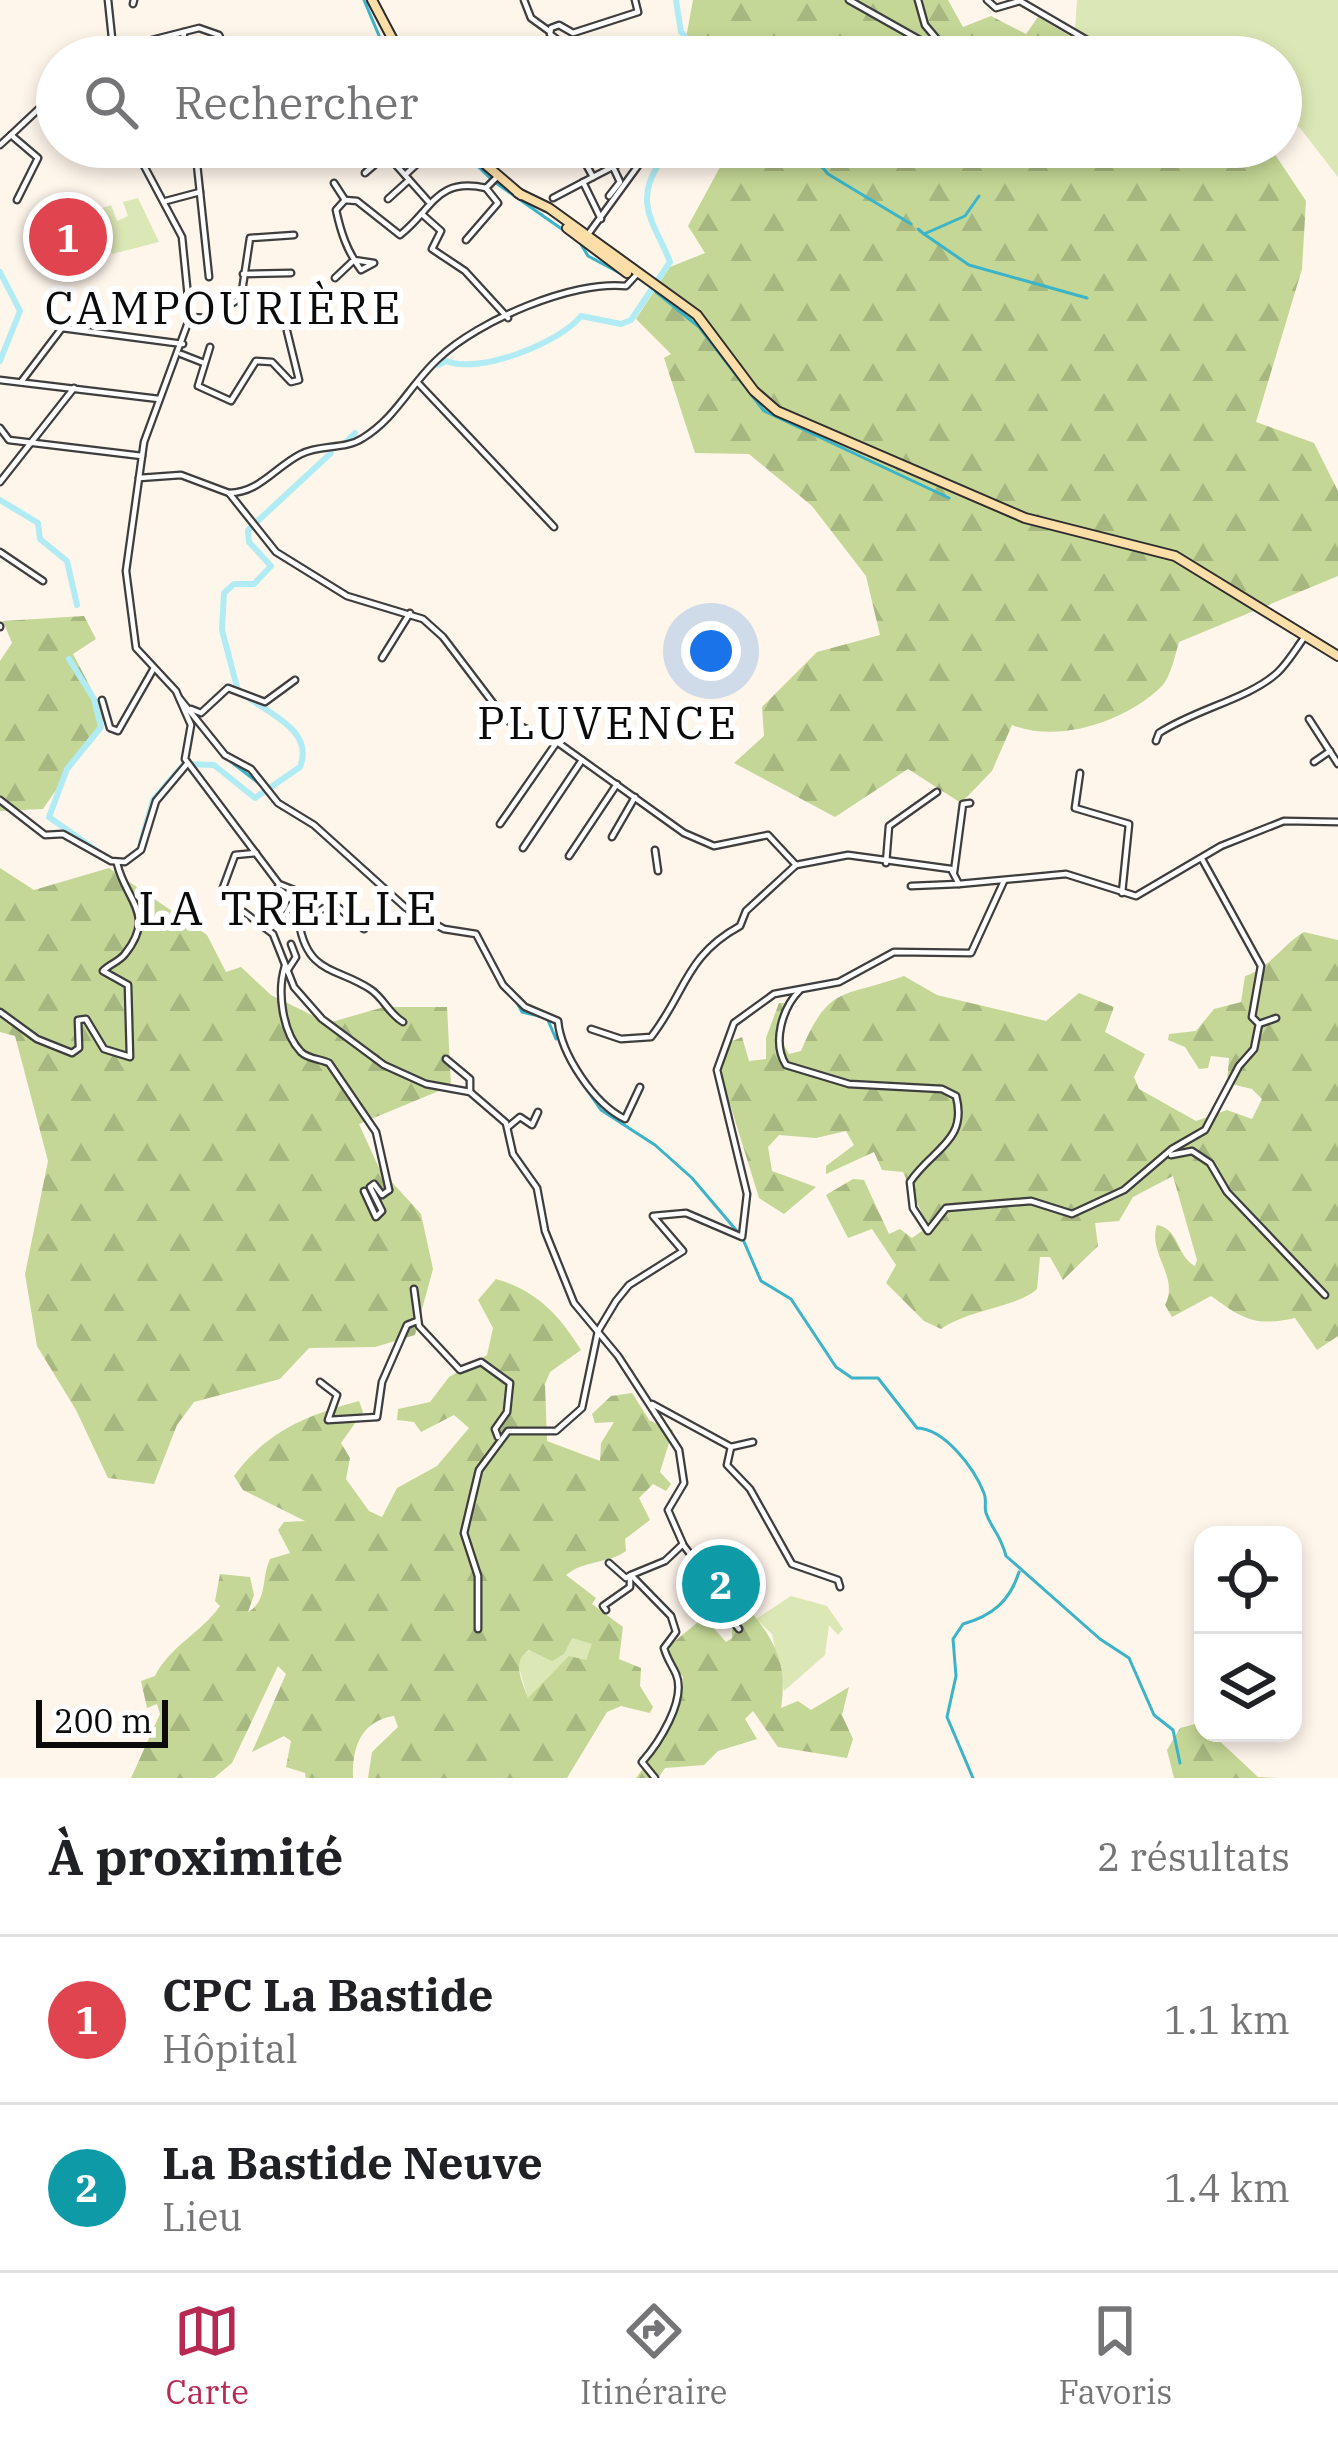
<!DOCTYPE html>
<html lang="fr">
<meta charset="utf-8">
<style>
body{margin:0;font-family:"IBM Plex Serif",serif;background:#f6f6f6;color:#202124}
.controls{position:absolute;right:36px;bottom:36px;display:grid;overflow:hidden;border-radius:24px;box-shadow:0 6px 18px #0003}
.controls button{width:108px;height:108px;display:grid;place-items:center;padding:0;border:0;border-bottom:3px solid #e0e0e0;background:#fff;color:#202124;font:60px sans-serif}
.scale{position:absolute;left:36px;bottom:30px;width:132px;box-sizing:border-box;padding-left:12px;border:6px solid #0b0b0b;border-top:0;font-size:33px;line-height:42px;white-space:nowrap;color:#0b0b0b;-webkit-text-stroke:9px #fff;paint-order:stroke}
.you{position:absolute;left:711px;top:651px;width:42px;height:42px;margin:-30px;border:9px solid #fff;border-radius:50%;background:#1a73e8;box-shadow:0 0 0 18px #1a73e833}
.badge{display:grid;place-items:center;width:78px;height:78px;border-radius:50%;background:#b62953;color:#fff;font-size:39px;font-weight:700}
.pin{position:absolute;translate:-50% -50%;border:6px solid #fff;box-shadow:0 3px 12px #0006}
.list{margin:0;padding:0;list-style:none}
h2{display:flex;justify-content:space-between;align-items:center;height:156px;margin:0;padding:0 48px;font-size:51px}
h2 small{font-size:39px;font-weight:400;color:#757577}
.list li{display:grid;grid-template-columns:78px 1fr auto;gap:36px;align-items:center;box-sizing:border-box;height:168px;padding:0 48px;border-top:3px solid #e0e0e0}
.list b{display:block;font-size:45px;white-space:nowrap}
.list p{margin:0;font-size:39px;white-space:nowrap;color:#757577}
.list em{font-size:39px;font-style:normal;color:#757577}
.icon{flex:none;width:66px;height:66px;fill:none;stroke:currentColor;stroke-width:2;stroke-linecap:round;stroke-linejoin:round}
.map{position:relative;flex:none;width:1338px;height:1778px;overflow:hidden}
.search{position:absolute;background:#fff;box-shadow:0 6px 18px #0003;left:36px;right:36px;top:36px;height:132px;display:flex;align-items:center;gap:30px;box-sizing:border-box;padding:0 42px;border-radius:66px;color:#757577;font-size:45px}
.sheet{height:492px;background:#fff}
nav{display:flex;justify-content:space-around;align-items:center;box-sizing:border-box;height:168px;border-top:3px solid #e0e0e0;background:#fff;font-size:33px;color:#757577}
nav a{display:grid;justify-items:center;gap:6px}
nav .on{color:#b62953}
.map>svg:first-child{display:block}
.grass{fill:#dce7b6}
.forest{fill:url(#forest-firs);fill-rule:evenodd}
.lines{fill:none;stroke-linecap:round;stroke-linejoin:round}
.stream{stroke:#3bb3c8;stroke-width:3}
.canal{stroke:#b1ecf4;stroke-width:6}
.street-casing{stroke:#3e3e3e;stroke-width:9}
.secondary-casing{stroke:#2d2d2d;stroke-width:12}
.street{stroke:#fff;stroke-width:4.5}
.secondary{stroke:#fcdea8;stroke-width:8}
.labels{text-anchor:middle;stroke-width:12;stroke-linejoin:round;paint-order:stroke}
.neighbourhood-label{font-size:45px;letter-spacing:3px;fill:#0b0b0b;stroke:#fff}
.quarter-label{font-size:48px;letter-spacing:3px;fill:#0b0b0b;stroke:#fff}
</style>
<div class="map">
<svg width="1338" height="1778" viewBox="0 0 1338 1778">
<defs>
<pattern id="forest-firs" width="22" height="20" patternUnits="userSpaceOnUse" patternTransform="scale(3)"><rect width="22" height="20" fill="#c4d796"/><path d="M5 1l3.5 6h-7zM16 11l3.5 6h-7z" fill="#a7b780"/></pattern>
</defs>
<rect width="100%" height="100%" fill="#fef5eb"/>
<!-- grass -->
<g class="grass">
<polygon points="1077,0 1338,0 1338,177 1300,128 1281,115 1281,57 1119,57 1075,30"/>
<polygon points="138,198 159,242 112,254 94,211 111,205 117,221 128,216 123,202"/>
<polygon points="791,1596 827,1606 843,1629 838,1635 829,1625 825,1655 784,1691 772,1634 756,1619"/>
<polygon points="571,1637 593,1644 586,1660 528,1699 518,1664 523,1653"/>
</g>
<!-- forest -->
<g class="forest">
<polygon points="693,0 948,0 963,27 991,16 1026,34 1038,17 1105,57 706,57 686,38"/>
<path d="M731,147H1270L1306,201L1302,269L1256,422L1314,443L1338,491V576L1179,642C1175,655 1171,676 1162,686C1127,721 1058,744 1012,725L992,771L961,803L908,769L835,817L734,763L764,736L762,707L817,652L880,635L866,576L812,506L749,454L695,453L664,358L671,354L636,319L670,267L705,253L688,226Z"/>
<polygon points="84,616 96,639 73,654 106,717 43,809 0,811 0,661 12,643 3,621"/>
<polygon points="0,868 34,890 109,868 207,935 226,972 241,967 271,995 328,1023 384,1007 447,1007 451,1086 359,1124 379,1168 421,1214 433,1269 415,1335 375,1347 309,1348 280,1379 194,1402 177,1425 154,1484 108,1478 76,1410 37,1346 25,1274 48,1161 15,1036 0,1032"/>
<path d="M1304,932L1338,940V1336L1317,1350L1295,1318C1255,1327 1243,1319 1211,1296L1172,1317L1165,1305C1180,1277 1147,1253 1157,1225C1180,1229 1176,1256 1195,1266L1197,1260L1173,1176L1133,1197L1119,1221L1095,1223L1098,1246L1063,1280L1050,1257H1040L1037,1289C1018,1307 970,1309 941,1329L924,1321L886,1283L896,1265L872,1229L848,1238L826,1195L853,1179L864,1180L889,1234L900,1229L912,1238L922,1231L924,1218L903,1172L882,1170L874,1152L826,1174V1166L854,1145L846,1131L816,1138L779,1135L768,1147L772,1171L816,1187L784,1214L759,1198L730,1104L720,1102L716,1081L721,1046L742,1037L749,1061L766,1059V1038L779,1003H786L779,1036L789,1054L801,1051C829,984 843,998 904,976L937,995L1046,1021L1079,993L1114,1007L1105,1032L1145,1054L1134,1077L1139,1089L1196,1121L1227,1110L1252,1119L1262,1099L1252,1089L1227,1083L1229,1058L1211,1056L1208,1068L1199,1069L1185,1047L1168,1040L1169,1034L1196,1031L1214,1009L1241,1002L1245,976C1269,969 1282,945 1304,932Z"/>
<path d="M496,1279C537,1291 559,1315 581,1350L550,1372L545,1384L547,1441L600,1461L601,1443L614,1422L595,1423L592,1414L611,1396L632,1393L650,1421L673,1430L660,1472L671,1484L666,1491L653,1484L639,1498L650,1520L625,1539L626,1551C608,1564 584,1560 566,1575L596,1598L592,1604L623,1627L619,1659L641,1668L640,1686L653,1707L650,1713L621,1706L607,1712L567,1778H368L372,1752L398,1727L394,1716C360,1721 352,1749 353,1778H306L305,1773L286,1767L291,1741L284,1736L252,1752L286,1674L278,1666L232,1763L214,1778H131L160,1714L157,1704L147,1708L141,1681L155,1676C170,1646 201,1633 220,1606L215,1601L220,1574L250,1577L254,1595L248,1612C268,1601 261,1578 270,1559L290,1553L278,1530L284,1522L305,1521L243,1490L234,1476C267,1431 307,1415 359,1401L363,1412L341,1443L350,1458L346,1479L369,1511L382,1517L397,1488L437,1466L469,1428L454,1415L421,1432L414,1422L397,1420L398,1409L430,1402L449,1377L487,1355L493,1328L478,1300ZM572,1638L592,1644L586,1660L569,1656L528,1698C522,1681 511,1661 529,1650L552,1661L564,1654Z"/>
<path d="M753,1614C778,1646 787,1667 781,1708L798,1701L811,1710L849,1687L842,1715L853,1739L847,1758L778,1747L753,1711L745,1719L757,1739L718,1751L704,1765L665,1768L658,1778H636C660,1747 679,1717 683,1677L673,1665L669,1646L704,1617L726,1642L732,1638V1630Z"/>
<polygon points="1203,1722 1203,1733 1211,1733 1258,1777 1279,1778 1174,1778 1167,1750 1180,1728"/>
</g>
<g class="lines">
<!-- stream -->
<g class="stream">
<polyline points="364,0 388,57"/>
<polyline points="458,147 490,178"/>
<polyline points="805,147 828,174 911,224"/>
<polyline points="496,183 566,232"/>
<polyline points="918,229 924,234 965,216 979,196"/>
<polyline points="924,234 969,265 1087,298"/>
<polyline points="579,241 588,256 629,278"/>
<polyline points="656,292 699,327 764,411 949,498"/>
<polyline points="222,755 261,785"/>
<polyline points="279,806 307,823"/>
<polyline points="314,828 356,865"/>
<polyline points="485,955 508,992"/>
<polyline points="515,999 522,1012 547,1018 556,1039"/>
<path d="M580,1080L601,1110L655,1145L692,1178L742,1237L761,1281L791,1299L836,1367L852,1378H878L917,1428C945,1429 974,1468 984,1493C987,1500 984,1507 986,1513C992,1530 1000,1533 1006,1556L1100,1639L1129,1658L1154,1715L1173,1730L1180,1763"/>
<path d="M973,1778L947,1717L956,1676L953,1639L963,1624C992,1616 1010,1601 1019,1572"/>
</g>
<!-- canal -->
<g class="canal">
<polyline points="676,0 681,32 690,41"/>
<polyline points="722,56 723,57"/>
<polyline points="769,147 781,155 789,147"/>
<polyline points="0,272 20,311 0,361"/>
<path d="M438,365L446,361C479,375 561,342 581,316L621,324L631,320L670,262C657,227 632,204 659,164"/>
<polyline points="347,441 355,433"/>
<polyline points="0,500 38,523 40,539 67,561 77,605"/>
<polyline points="69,659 94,699 101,727 67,769 49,817 97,851"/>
<polyline points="238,691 222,630 224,593 234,584 254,584 271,566 249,542 248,530 331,453"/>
<path d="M141,842L153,800L184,764L214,765L255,798L300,767C314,732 273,716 249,698"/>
</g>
<!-- street casing -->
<g class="street-casing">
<g id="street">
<polyline points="108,0 114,57"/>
<polyline points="524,0 531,18 549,31"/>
<polyline points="849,0 950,57"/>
<polyline points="918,0 925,25 952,57"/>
<polyline points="987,0 996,8 1020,1 1116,57"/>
<polyline points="133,4 134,0"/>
<polyline points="182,51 184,32"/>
<polyline points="138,57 148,41 199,28 219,35 229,57"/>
<polyline points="563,57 568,48 550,34 551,28 559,25 573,33 638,12 635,0"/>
<polyline points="55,64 57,81"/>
<polyline points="0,145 11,135"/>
<polyline points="134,147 182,237 190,317 144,442 126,571 136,648 176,691 191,725 185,759 279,884 339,908 364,929"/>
<polyline points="380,147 428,201"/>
<polyline points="196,155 209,277"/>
<polyline points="365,173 386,155"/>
<polyline points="405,175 418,163"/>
<polyline points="593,177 626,160"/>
<polyline points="583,182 601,219"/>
<polyline points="334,183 345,200"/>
<polyline points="609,196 620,182 613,167"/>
<polyline points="553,198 593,177 582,157 586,147"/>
<polyline points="388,199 409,180"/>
<polyline points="17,200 38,158 11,135 44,104 57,101"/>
<polyline points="166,201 200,192"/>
<polyline points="423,215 441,231 432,249 465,271 508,318"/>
<polyline points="589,233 640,163 678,154"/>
<polyline points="466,240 498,203 486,188"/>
<polyline points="243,274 291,273"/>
<path d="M335,278L354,260L374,263L361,270C347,251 341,233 336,210L345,200L357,201L400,235C433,209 436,177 486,188L497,177"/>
<polyline points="190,317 207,318 241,298 250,238 294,235"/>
<polyline points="210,347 198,386 231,401 256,361 272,362 291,382 299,380 287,331"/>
<polyline points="181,354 204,363"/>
<polyline points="0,380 159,399"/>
<polyline points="21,382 62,328 183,344"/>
<polyline points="419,384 554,527"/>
<polyline points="0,428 9,440 142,456"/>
<polyline points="139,478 181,475 229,493 276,552 347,596 423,619 443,637 506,720 557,742 684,833 714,846 768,835 796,865 848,855 951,869 959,884 1066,874 1136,896 1221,846 1284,821 1338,822"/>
<polyline points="0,482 74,388"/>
<path d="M229,493C259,493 275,467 301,454C320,444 345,450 363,438C397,417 411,383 439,358C478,321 573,280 626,286L638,273"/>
<polyline points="0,552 43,581"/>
<polyline points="0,626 0,627"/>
<polyline points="382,658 410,613"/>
<path d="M180,699L225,755L251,769L278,803L314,825L406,908L444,929L476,934L503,985L525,1007L558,1021C561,1054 594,1104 625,1119L640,1087"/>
<polyline points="102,700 110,728 118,731 154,668"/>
<polyline points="191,709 201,713 228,688 265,702 295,680"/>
<polyline points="1309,719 1338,764"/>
<path d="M1156,741L1159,733C1196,709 1248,699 1277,673C1288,663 1297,647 1306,635"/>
<polyline points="1314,762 1330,751"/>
<polyline points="1080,773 1075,808 1129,824 1122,893"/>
<polyline points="0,800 45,835 63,834 111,861 125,862 141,850 156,801 187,764"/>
<polyline points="500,824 557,742"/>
<polyline points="612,837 635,797"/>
<polyline points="523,848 582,760"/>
<polyline points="655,850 658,871"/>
<polyline points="569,856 617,784"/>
<polyline points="886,863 889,826 937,792"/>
<polyline points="954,872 963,804 970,803"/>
<polyline points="911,886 959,884"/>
<polyline points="221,893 235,855 256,853"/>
<polyline points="291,905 286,914 299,922"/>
<path d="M326,907L299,923C308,975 337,967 370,989C384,998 388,1013 403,1022"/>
<polyline points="244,912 273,934 294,987 322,1019 384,1065 426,1084 470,1092 506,1123 513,1154 537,1188 545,1231 574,1303 618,1356 679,1450 684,1483 668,1510 683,1544 665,1561 631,1575"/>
<polyline points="261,923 279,885"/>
<path d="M285,966C277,991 282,1032 301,1052C308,1059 321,1059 329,1063L376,1132L389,1190"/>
<polyline points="287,971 296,957 291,944"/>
<path d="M800,990C782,1008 772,1043 786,1065L849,1084L942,1089L956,1096C968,1141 932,1149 910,1182L913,1208L928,1231L946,1208L1031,1201L1072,1214L1124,1190L1172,1149L1205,1130L1239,1066L1254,1049L1259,1024L1252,1017L1261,966L1202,859"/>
<path d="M0,1012L37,1039L72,1053L79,1048L78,1020L86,1019L104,1049L130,1057L128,985L103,971C109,964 119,962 125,954C157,914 125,900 117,863"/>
<polyline points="1259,1024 1276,1018"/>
<path d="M591,1029L621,1039L651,1037C686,992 685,956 740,926L746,911L796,865"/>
<polyline points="446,1059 470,1079 470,1092"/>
<polyline points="508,1127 520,1117 532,1125 538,1112"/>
<polyline points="1171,1155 1192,1151 1210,1163 1227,1192 1325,1295"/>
<polyline points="364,1191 376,1217 382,1211 370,1187 374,1184 382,1195 389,1190"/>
<polyline points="414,1289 419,1326 460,1370 481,1362 510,1383 507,1412 495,1429 498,1437"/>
<polyline points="320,1382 337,1395 328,1420 377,1417 382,1382 407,1325 417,1321"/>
<polyline points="652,1404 731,1447 753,1442"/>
<polyline points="731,1447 727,1465 750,1489 792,1564 838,1580 840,1587"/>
<polyline points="684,1546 723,1597 728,1616 739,1629"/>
<path d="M609,1563L626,1578L631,1575L671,1616L676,1632L664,1648C667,1659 672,1665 676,1674C687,1700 658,1744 642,1762L655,1778"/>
<polyline points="606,1610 603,1606 630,1587 630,1577"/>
<polyline points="478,1629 478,1576 464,1533 479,1470 508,1431 556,1431 582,1408 598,1331 616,1301 629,1285 683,1251 653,1216 686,1213 742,1237 747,1194 717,1070 734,1023 774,994 839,982 894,952 971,953 1004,881"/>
</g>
</g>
<!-- secondary casing -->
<g class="secondary-casing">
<g id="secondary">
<polyline points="372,0 402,57"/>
<polyline points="465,147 521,195"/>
<polyline points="518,193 549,208 697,315 754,391 777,411 1025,518 1175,556 1338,656"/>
<polyline points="567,228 627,273"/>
</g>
</g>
<!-- street -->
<use href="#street" class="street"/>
<!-- secondary -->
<use href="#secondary" class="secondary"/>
</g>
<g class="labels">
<!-- neighbourhood labels -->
<g class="neighbourhood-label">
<text x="224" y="324">CAMPOURIÈRE</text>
<text x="608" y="739">PLUVENCE</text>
</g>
<!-- quarter labels -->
<g class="quarter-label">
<text x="289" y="925">LA TREILLE</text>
</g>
</g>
</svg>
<div class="controls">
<button><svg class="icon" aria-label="locate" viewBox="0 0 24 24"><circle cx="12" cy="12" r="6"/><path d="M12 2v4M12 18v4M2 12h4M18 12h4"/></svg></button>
<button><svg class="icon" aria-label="layers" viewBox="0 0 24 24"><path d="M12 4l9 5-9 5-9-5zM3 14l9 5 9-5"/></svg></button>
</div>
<div class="scale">200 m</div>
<div class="you"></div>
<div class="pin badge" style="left:68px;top:237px;background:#e0444e">1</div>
<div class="pin badge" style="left:721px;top:1584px;background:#0f9aa8">2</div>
<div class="search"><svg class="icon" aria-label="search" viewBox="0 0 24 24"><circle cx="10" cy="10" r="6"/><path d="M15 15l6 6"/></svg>Rechercher</div>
</div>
<section class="sheet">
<h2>À proximité<small>2 résultats</small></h2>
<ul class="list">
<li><span class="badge" style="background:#e0444e">1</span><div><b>CPC La Bastide</b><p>Hôpital</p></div><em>1.1 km</em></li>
<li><span class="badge" style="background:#0f9aa8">2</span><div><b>La Bastide Neuve</b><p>Lieu</p></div><em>1.4 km</em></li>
</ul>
</section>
<nav>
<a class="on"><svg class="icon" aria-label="map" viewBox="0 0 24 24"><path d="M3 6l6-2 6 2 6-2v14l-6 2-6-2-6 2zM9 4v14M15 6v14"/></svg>Carte</a>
<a><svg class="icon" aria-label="directions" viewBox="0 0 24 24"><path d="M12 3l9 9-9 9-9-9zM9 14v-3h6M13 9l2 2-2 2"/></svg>Itinéraire</a>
<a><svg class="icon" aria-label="saved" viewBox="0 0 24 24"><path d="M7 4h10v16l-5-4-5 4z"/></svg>Favoris</a>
</nav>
